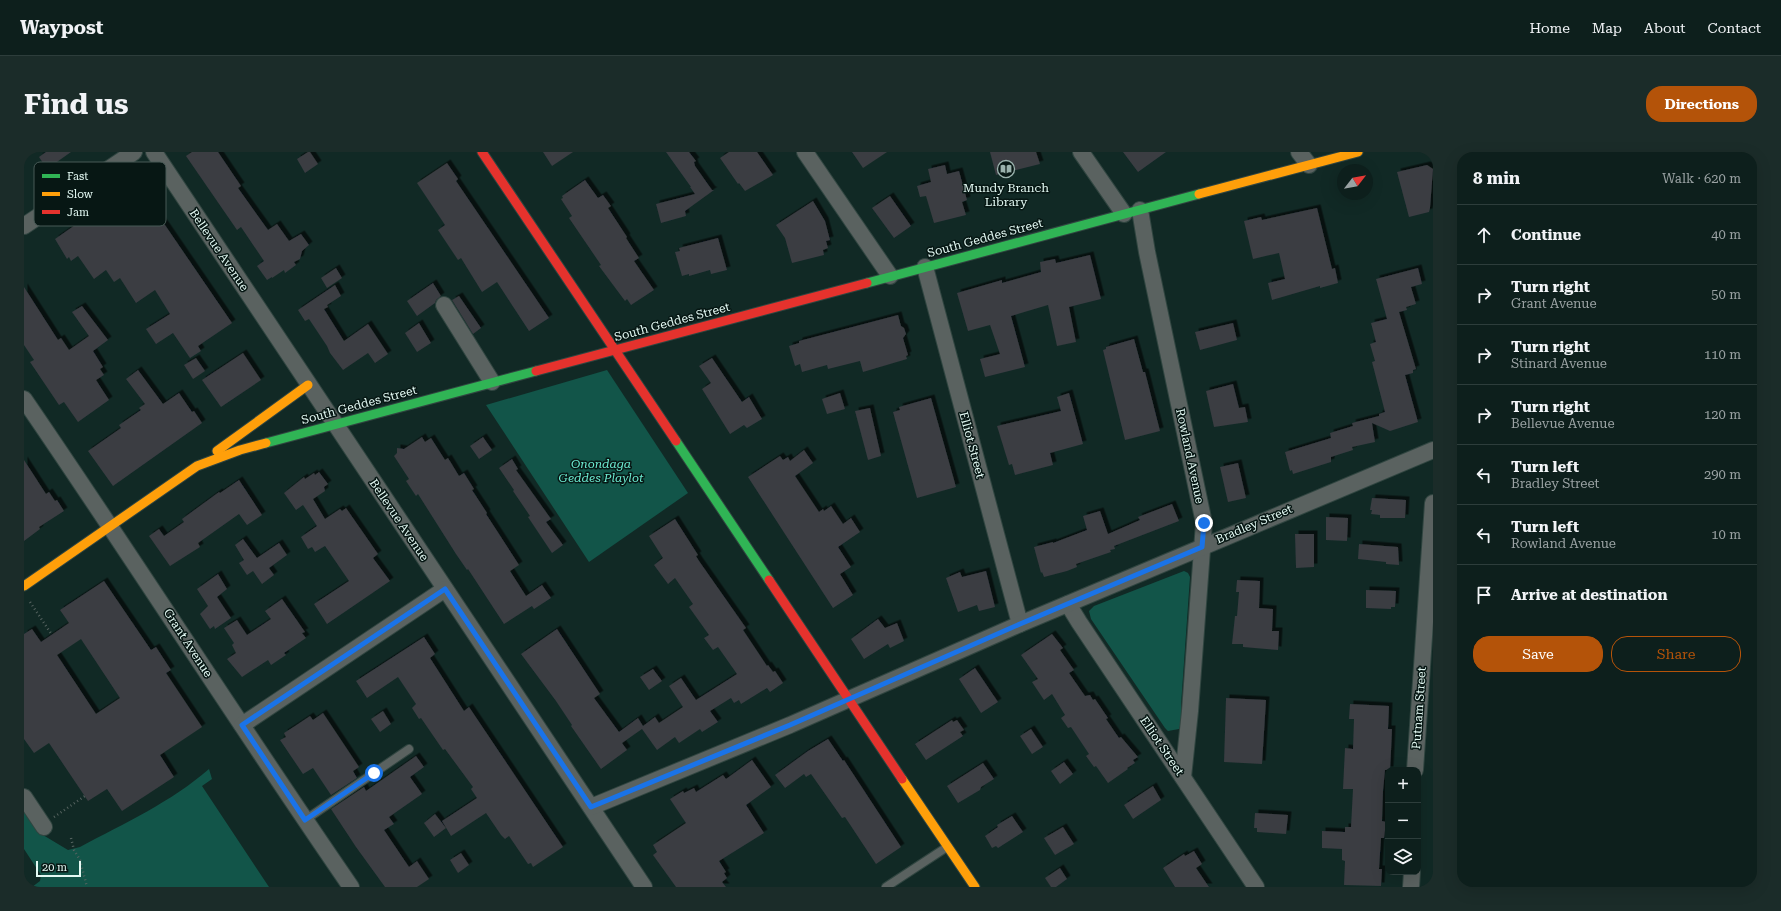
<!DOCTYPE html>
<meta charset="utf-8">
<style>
body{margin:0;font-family:"Roboto Serif",serif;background:#1b2c29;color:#f1f3f6}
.controls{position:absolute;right:12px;bottom:12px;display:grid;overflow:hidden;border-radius:8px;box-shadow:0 4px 16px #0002}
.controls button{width:36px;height:36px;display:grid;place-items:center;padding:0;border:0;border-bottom:1px solid #2d3d3b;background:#0d1f1c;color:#f1f3f6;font:20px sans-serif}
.compass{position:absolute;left:1313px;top:12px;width:36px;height:36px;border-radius:50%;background:#0d1f1c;box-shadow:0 4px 16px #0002;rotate:59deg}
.scale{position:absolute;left:12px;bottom:10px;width:45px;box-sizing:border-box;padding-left:4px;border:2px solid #e4faf4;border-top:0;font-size:11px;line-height:14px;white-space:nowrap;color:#e4faf4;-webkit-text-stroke:3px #071714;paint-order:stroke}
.stop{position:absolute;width:12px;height:12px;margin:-9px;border:3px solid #1a73e8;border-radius:50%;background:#fff}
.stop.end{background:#1a73e8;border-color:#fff;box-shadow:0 1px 4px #0008}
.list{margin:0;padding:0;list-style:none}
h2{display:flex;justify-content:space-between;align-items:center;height:52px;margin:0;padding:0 16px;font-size:17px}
h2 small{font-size:13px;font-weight:400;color:#9aa2a3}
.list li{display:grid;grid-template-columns:26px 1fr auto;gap:12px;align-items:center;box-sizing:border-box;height:60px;padding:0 16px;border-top:1px solid #2d3d3b}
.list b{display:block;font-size:15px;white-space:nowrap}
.list p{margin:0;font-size:13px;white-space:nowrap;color:#9aa2a3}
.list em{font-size:13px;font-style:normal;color:#9aa2a3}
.actions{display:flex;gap:8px;padding:12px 16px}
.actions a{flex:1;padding:9px 0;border:1px solid #b45309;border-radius:16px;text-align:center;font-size:14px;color:#b45309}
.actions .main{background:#b45309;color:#fff}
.icon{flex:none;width:22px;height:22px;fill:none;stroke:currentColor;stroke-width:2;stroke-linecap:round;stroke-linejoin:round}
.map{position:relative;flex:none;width:1409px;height:735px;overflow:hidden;border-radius:16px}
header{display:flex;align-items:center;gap:24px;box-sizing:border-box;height:56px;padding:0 20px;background:#0d1f1c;border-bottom:1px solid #2d3d3b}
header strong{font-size:19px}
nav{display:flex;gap:22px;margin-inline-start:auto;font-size:14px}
.intro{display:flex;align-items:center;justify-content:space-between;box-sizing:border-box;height:96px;padding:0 24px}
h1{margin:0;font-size:28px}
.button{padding:10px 18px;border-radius:16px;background:#b45309;color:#fff;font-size:14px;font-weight:700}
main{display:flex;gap:24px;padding:0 24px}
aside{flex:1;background:#0d1f1c;border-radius:16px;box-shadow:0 4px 16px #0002}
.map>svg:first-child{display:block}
.green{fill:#125549}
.building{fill:#3a3c42;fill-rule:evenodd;filter:url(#shadow)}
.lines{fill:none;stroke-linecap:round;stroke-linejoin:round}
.lane-casing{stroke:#304540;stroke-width:10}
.street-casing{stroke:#304540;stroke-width:18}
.fast-casing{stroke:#304540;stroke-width:11}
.slow-casing{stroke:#304540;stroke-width:11}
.jam-casing{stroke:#304540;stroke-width:11}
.path{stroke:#576461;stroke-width:2.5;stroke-dasharray:1 3;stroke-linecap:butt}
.lane{stroke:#5a6260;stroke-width:8}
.street{stroke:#5a6260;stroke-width:16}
.fast{stroke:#30b455;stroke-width:9}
.slow{stroke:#ff9f0a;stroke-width:9}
.jam{stroke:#e5322d;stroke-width:9}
.route{stroke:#1a73e8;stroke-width:5}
.labels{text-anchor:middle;stroke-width:3;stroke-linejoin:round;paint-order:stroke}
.poi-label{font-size:12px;fill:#e4faf4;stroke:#071714}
.street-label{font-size:12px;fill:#e4faf4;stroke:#071714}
.park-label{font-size:12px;font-style:italic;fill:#6dedd3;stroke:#071714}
.key{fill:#071714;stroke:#495b57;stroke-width:1}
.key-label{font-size:11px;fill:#e4faf4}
</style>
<header>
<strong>Waypost</strong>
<nav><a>Home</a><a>Map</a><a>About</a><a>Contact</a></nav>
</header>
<div class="intro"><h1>Find us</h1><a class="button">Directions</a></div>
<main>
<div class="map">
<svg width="1409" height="735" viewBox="0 0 1409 735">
<defs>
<filter id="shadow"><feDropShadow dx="3.5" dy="-3.5" stdDeviation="0" flood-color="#0009"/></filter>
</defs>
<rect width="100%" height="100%" fill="#112925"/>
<!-- green -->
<g class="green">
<polygon points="583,218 664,341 565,410 462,253"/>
<polygon points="1160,419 1164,421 1166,425 1157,553 1158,568 1155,577 1144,579 1141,576 1067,467 1065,459 1070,454"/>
<path d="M185,617L188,627L178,634L245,735H8L16,729L17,723L0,697V657L19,683L44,698L56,695C101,671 147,650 185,617Z"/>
</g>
<!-- building -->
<g class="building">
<polygon points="22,0 47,0 23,17 15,5"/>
<polygon points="168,0 194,0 217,34 214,36 244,78 253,72 265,89 277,82 285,93 278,99 276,107 270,110 272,113 261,121 260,118 248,126 248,125 243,128 233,114 240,109 217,75 213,78 162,4"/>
<polygon points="284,0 286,0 294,12 281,21 273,7"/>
<polygon points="519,0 549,0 528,14"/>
<polygon points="642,0 665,0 672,9 670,10 671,14 688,38 690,38 661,59 662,64 637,71 632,52 671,42 666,35 667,35"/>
<polygon points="705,0 733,0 749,23 721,39 715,31 714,32 696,6"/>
<polygon points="828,0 863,0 839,16"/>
<polygon points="966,0 1012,0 1016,12 972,23"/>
<polygon points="1099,0 1142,0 1114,20"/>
<polygon points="423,11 434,27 432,29 525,166 505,179 473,130 458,140 437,106 434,108 414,78 421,73 393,31"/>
<polygon points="921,13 923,22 935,19 943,48 938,50 942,63 910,71 902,44 896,45 893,34 907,30 904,17"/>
<polygon points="1403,13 1409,17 1406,56 1405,60 1385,65 1373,20"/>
<polygon points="561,28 574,46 579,43 587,54 584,56 603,85 602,86 615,106 610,109 630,138 607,153 603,147 601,149 575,114 577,113 545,66 548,64 537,47 539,46 538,44"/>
<polygon points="111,35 126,55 128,54 208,171 174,194 177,199 166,206 149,181 132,192 122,177 146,162 131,138 112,151 96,126 90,130 82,118 70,127 54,104 47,109 45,105 43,107 31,87 67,62 69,65"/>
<polygon points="866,44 887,74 870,86 848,56"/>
<polygon points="789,49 801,69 806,88 802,89 804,96 799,98 800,103 768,111 761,86 752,73"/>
<polygon points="1293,56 1308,117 1311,116 1314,131 1296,136 1296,134 1248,148 1244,131 1261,127 1255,101 1229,107 1220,69 1237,65 1238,68"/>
<polygon points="694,86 703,118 687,122 686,118 665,124 665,122 658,124 651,100 656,99 655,96"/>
<polygon points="1066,103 1077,147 1045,155 1052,190 1033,194 1024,153 987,164 1001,215 961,225 956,207 976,202 966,173 944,179 933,141 978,128 978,131 1017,120 1016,110 1031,107 1032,111"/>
<polygon points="312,116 318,126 303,136 297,126"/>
<polygon points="1394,116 1398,132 1387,135 1392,152 1382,155 1383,158 1375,160 1392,217 1389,218 1389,221 1381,223 1394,270 1366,279 1348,271 1351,290 1328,295 1329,298 1307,305 1307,310 1269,322 1268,318 1266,319 1261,300 1307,286 1306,281 1329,274 1328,271 1355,264 1355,262 1361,260 1348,210 1351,209 1346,192 1352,190 1347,171 1363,167 1352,127"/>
<polygon points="409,131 417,144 412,148 411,151 393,164 383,149"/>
<polygon points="311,133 317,144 303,153 304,155 300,157 320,189 344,172 364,202 351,211 344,201 319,218 306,201 303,194 285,167 281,169 274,158"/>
<polygon points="0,135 34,188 37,186 45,198 65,184 48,160 58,154 84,188 69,199 79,215 76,217 80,223 72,228 85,248 54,270 40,250 35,253 6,210 10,208 0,193"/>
<polygon points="435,144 457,176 449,182 428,148"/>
<polygon points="874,163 877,174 880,176 882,182 879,186 884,203 882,204 883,207 839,220 836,209 804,217 803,213 778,220 776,212 771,214 765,194 775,191 775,189"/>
<polygon points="395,171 407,191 393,200 381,181"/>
<polygon points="1209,171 1213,188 1176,198 1171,180"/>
<polygon points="1110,187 1119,220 1121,220 1136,279 1101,288 1079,198 1082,197 1082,195"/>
<polygon points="219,201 237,228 197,255 178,228"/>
<polygon points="172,206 181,219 169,227 160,213"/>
<polygon points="688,206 718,250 725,245 738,267 723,276 720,273 706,282 678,237 687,231 675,214"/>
<polygon points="114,218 139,252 155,241 168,260 170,259 178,271 89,334 64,299 97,276 95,273 117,258 115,256 121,252 102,227"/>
<polygon points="1209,232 1215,256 1221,255 1224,270 1190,275 1182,239"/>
<polygon points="816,241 821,257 803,262 798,247"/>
<polygon points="1045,241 1059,292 1026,301 1029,313 991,323 988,312 985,313 973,274 1037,259 1033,245"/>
<polygon points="907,246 932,335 893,346 869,260 876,258 875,255"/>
<polygon points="846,256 857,304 844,308 831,259"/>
<polygon points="398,285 401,290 407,286 421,308 424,306 435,324 440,321 450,337 448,338 463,361 462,362 495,413 486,419 502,444 518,433 527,446 510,457 508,454 480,472 444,417 443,418 432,402 394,342 392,344 382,329 385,327 370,304 373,301 373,296 380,297"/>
<polygon points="459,285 468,298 455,307 446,294"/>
<polygon points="780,298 789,311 771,324 795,360 799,357 800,359 807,354 819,372 827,366 836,380 814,395 827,415 816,422 829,443 809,456 724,325 756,304 759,308 764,305 766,309"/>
<polygon points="488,307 494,317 492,318 527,367 522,370 539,393 528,401 504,365 506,364 489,339 490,338 475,316"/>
<polygon points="0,308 22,342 25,340 31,349 33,348 40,359 15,375 16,377 0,389"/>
<polygon points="1214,311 1222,346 1204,350 1196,315"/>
<polygon points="295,320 304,332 300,335 301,339 289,347 301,367 316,357 318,359 322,356 354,402 349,406 366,429 303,472 290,452 325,429 301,394 291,400 288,395 284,397 277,385 293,374 279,353 272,358 260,341 280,325 281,327 290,321 291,323"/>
<polygon points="215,328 238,363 223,373 215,362 174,391 176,395 146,414 125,384 135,377 140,384 160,370 158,367 195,340 196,341"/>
<polygon points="1348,346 1382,348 1381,366 1356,366 1356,363 1347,362 1348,358 1346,358"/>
<polygon points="1148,352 1155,369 1090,394 1091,397 1086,398 1087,400 1052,412 1053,415 1043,419 1020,425 1018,420 1017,421 1010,395 1029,390 1029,391 1063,378 1059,364 1076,359 1084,382 1116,368 1114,365"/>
<polygon points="1302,365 1324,366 1323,389 1302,388"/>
<polygon points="651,367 674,403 672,404 675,409 722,476 719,478 743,514 744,513 749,520 751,519 759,531 746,540 743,536 717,552 715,548 710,551 707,546 686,559 694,570 678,580 676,577 655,591 651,585 633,598 618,577 598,591 603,598 577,617 547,574 548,573 532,549 497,502 533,477 576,542 570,546 595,580 614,566 619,574 631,565 635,571 659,555 645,534 657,526 672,548 713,522 694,495 689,498 680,486 685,483 665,455 669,452 651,426 644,432 630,413 639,406 625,384"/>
<polygon points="1271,382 1290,382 1290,415 1272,416"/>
<polygon points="219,387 233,406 255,391 263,403 245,416 250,423 238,432 229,419 223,423 215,411 220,408 211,393"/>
<polygon points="1335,392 1374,395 1375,413 1362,412 1362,410 1334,407"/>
<polygon points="962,419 971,455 955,459 953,453 934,460 922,426 936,420 938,425"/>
<polygon points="194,422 203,437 193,445 207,466 191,477 190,474 186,477 176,462 184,454 173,437"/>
<polygon points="1213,428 1236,429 1235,456 1249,457 1248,479 1255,479 1254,498 1219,495 1219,492 1208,492 1211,464 1213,464 1215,440 1212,440"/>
<path d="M80,429L127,498L132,495L147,518L142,521L178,575L136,603L150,625L98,659L83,637L64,649L25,591L10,601L0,587V482L8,477L17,490L45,471L36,458ZM57,487L96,546L72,562L33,503Z"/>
<polygon points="1342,438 1372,439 1371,455 1367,455 1367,457 1342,456"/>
<polygon points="258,447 281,480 278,481 282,486 260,501 262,503 247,513 244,508 218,525 203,507 212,501 208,493 210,491 200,476 213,468 223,483 247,467 241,459"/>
<polygon points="854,467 861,476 873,471 880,489 866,496 864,492 840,507 827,487"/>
<polygon points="1028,482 1039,496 1036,498 1050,518 1045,521 1061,544 1066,543 1069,548 1071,547 1084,566 1082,567 1095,586 1097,585 1114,605 1109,608 1111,611 1103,616 1104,617 1084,631 1072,614 1070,615 1062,604 1065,602 1047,575 1044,576 1037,566 1041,563 1028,542 1020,548 1008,530 1014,527 997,503"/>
<polygon points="400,485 411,502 406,506 440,559 445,555 539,695 509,715 507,711 504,712 485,684 481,687 477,683 462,661 427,684 418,669 453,646 447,637 449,635 421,597 419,598 397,566 395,567 388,556 392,552 374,525 343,546 332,529"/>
<polygon points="951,516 974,550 957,561 935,527"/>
<polygon points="629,517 638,529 625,538 616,525"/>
<polygon points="1202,546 1242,548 1238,612 1200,610"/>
<polygon points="1326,552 1365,554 1364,577 1368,577 1367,599 1366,618 1361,618 1359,639 1358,669 1362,670 1360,686 1357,686 1355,717 1358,717 1357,734 1320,733 1321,709 1318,708 1318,697 1298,696 1298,679 1321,680 1321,675 1327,675 1329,637 1319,637 1321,596 1329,597 1330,567 1325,567"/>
<polygon points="359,559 367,572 356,580 347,567"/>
<polygon points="299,561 335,615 329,619 333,626 307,643 289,616 279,622 256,588 262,585 260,581 271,574 286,564 289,568"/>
<polygon points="928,568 929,570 933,568 940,578 936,580 939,584 902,608 891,592"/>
<polygon points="1007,577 1019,595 1008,602 996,584"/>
<polygon points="804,587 819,609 820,608 877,695 852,712 821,665 818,666 787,622 782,625 780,622 761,636 751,623 784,599"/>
<polygon points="392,604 400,615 386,625 398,642 365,665 370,672 360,678 385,715 393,709 405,727 393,735 361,735 332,695 307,657 340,635 342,639"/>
<polygon points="728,608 747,635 722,653 740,681 695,709 702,720 700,721 703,726 698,730 702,735 652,735 629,703 633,700 629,693 662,671 646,647 659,639 660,641 670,636 672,640 699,623 702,627"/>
<polygon points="1040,610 1049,622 1036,632 1027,619"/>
<polygon points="959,611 970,627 957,635 956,638 934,651 923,634"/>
<polygon points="1129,634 1137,648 1109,667 1100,653"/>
<polygon points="1231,661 1264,663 1262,682 1233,680 1233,676 1230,676"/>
<polygon points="411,662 422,676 410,685 400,671"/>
<polygon points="988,664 999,680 974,696 972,694 968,696 961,684 974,675 973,673"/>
<polygon points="1039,675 1050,692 1031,703 1020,686"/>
<polygon points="1170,699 1178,712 1172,716 1185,735 1151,735 1139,716 1160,702 1161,704"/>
<polygon points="437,701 445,713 434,721 426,708"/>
<polygon points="1036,716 1043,727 1032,735 1027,735 1021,726"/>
</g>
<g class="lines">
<!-- lane casing -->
<g class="lane-casing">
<g id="lane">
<polyline points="281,668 385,597"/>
<polyline points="862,735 923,695"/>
</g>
</g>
<!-- street casing -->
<g class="street-casing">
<g id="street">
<polyline points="130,0 620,735"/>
<polyline points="781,0 866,124"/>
<polyline points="1057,0 1100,62"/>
<polyline points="1275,0 1285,13"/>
<polyline points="1116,58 1123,100 1180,371 1166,559 1159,625"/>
<polyline points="0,74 110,0"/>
<polyline points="901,115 996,472"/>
<polyline points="420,153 468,230"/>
<path d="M0,247C111,409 216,574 327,735"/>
<polyline points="1044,452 1055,470 1232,735"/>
<polyline points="218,573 421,437"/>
<polyline points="1391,618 1409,351"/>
<polyline points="0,645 20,675"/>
<polyline points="567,655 766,573 996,472 1409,298"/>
<polyline points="1387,735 1388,720"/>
</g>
</g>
<!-- fast casing -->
<g class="fast-casing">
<g id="fast">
<polyline points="843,131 1175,42"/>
<polyline points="652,289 745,428"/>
<polyline points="242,291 512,219"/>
</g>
</g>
<!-- slow casing -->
<g class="slow-casing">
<g id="slow">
<polyline points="1175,42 1334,0"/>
<polyline points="193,299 284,233"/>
<polyline points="0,434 173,314 216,298 242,291"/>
<polyline points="878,627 951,735"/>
</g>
</g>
<!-- jam casing -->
<g class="jam-casing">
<g id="jam">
<polyline points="458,0 652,289"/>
<polyline points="512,219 843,131"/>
<polyline points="745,428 878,627"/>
</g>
</g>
<!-- path -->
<g class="path">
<polyline points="6,450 28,483"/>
<polyline points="30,665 61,644"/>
<polyline points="47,686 50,698 56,708 63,735"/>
</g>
<!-- lane -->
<use href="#lane" class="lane"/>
<!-- street -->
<use href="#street" class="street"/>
<!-- fast -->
<use href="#fast" class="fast"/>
<!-- slow -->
<use href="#slow" class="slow"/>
<!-- jam -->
<use href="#jam" class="jam"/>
</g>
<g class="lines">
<!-- route -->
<polyline class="route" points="350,621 281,668 218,573 421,437 567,655 766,573 996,472 1178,395 1180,371"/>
</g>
<!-- icons -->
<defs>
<g id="library-ring" transform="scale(0.9)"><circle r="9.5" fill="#071714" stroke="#9ab1ac" stroke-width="1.5"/><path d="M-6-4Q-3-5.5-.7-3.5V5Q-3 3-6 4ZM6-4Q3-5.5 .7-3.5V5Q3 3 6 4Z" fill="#9ab1ac"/></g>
</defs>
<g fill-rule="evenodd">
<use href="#library-ring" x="982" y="17"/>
</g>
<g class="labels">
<!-- poi labels -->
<g class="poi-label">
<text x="982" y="40">Mundy Branch<tspan x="982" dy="14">Library</tspan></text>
</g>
<!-- street labels -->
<g class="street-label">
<text transform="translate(961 86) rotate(-15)" y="4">South Geddes Street</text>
<text transform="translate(195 98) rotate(56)" y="4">Bellevue Avenue</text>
<text transform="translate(648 170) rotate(-15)" y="4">South Geddes Street</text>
<text transform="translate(335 253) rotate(-15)" y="4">South Geddes Street</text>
<text transform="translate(948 293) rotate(75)" y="4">Elliot Street</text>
<text transform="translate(1166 304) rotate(78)" y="4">Rowland Avenue</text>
<text transform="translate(375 368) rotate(56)" y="4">Bellevue Avenue</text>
<text transform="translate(1230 372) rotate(-23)" y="4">Bradley Street</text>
<text transform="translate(164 491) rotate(57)" y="4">Grant Avenue</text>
<text transform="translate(1395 556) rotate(-86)" y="4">Putnam Street</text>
<text transform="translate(1138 594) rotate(56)" y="4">Elliot Street</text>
</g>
<!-- park labels -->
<g class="park-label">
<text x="577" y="316">Onondaga<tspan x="577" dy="14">Geddes Playlot</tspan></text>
</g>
</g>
<!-- legend -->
<rect x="10" y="10" width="132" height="64" rx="6" class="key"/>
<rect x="18" y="22" width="18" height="4" fill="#30b455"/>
<rect x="18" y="40" width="18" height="4" fill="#ff9f0a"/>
<rect x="18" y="58" width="18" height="4" fill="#e5322d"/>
<g class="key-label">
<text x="43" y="28">Fast</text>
<text x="43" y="46">Slow</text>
<text x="43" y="64">Jam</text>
</g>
</svg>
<div class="controls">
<button>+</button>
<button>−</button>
<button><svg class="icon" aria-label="layers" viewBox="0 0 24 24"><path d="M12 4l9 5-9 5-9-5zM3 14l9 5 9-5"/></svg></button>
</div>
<svg class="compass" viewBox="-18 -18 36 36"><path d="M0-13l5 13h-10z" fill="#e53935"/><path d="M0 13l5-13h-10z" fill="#9aa2a3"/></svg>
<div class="scale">20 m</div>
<div class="stop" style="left:350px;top:621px"></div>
<div class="stop end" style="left:1180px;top:371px"></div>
</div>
<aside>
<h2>8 min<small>Walk · 620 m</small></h2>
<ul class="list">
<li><svg class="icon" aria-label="ahead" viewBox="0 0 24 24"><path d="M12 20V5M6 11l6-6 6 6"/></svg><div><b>Continue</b></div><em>40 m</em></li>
<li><svg class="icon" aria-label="right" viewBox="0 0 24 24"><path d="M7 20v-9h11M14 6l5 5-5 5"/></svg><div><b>Turn right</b><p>Grant Avenue</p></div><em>50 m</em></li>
<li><svg class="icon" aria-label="right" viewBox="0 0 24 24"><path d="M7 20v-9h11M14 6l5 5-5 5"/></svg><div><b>Turn right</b><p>Stinard Avenue</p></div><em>110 m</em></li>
<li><svg class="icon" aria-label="right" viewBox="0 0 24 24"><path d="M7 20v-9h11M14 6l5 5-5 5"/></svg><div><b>Turn right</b><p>Bellevue Avenue</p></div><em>120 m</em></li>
<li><svg class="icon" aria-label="left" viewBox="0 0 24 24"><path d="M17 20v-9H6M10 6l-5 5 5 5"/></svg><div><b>Turn left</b><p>Bradley Street</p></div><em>290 m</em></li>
<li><svg class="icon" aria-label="left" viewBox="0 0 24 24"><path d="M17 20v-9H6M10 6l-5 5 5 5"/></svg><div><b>Turn left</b><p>Rowland Avenue</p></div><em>10 m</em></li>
<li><svg class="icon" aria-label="arrive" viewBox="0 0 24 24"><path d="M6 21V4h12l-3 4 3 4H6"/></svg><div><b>Arrive at destination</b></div></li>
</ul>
<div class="actions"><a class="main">Save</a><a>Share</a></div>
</aside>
</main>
